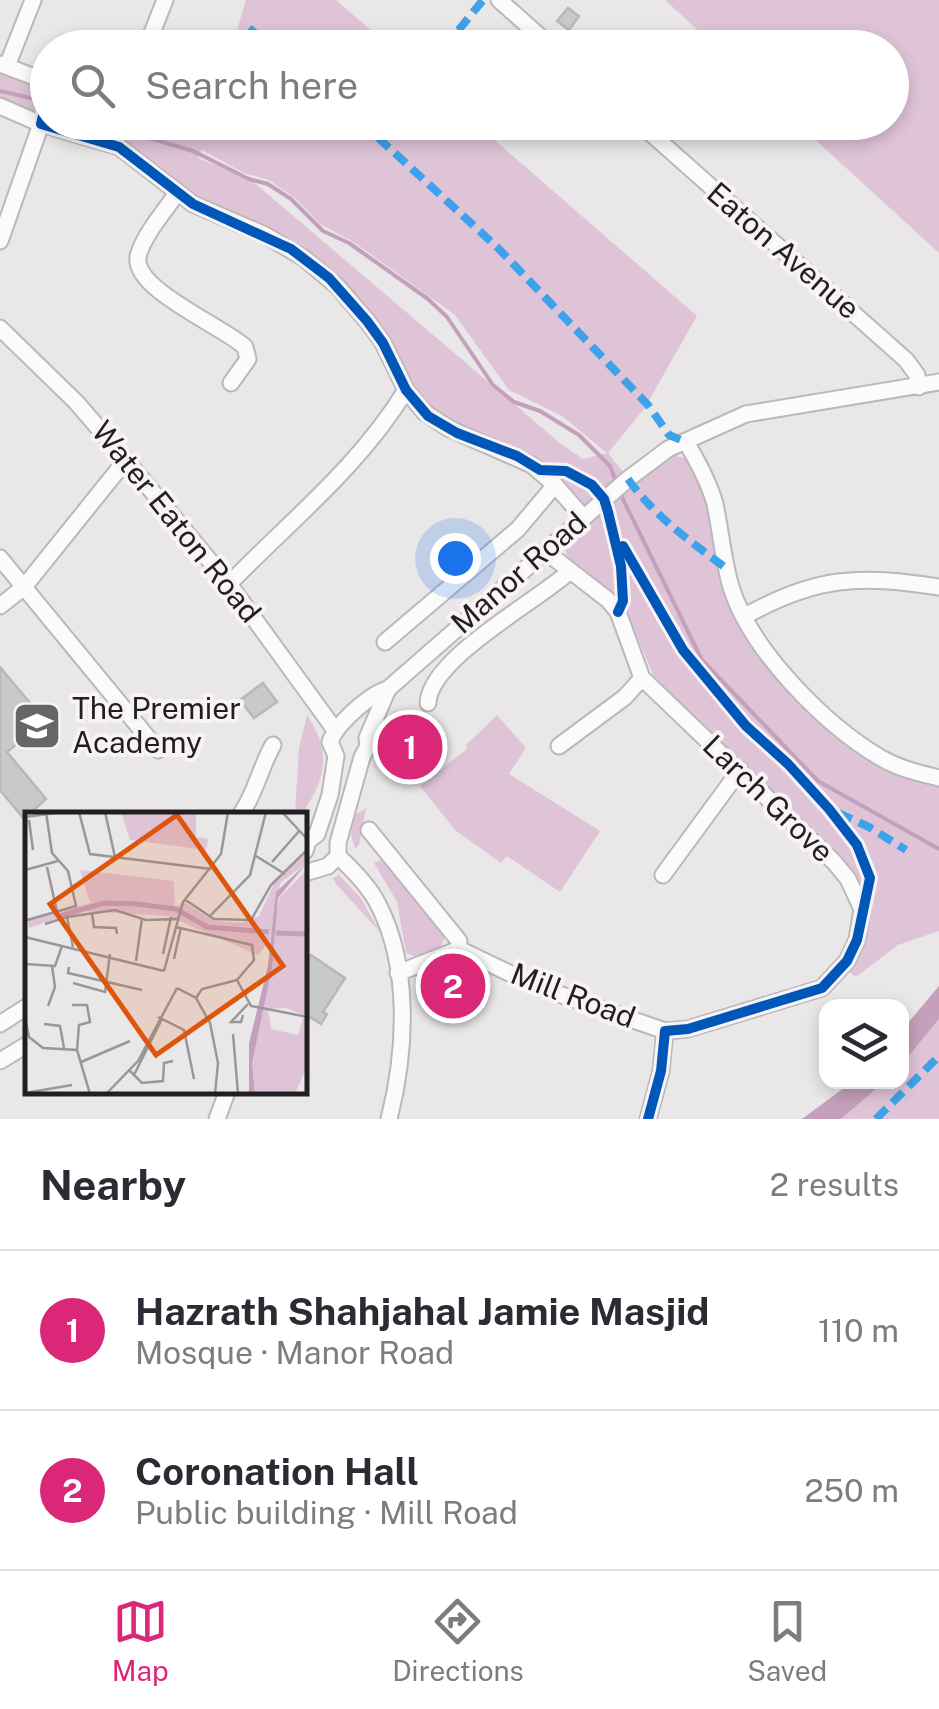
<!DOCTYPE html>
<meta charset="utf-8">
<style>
body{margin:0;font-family:"Public Sans",sans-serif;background:#f2f2f3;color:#2b2b33}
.controls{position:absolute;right:30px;bottom:30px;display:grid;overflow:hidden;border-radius:20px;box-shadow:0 5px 15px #0003}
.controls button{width:90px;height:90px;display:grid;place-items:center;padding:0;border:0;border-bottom:2px solid #e1e1e2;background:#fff;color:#2b2b33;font:50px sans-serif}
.you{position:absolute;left:455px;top:558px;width:35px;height:35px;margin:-25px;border:8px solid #fff;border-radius:50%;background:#1a73e8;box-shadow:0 0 0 15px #1a73e833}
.badge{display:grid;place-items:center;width:65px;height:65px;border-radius:50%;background:#db2777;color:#fff;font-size:32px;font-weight:700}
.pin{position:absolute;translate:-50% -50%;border:5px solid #fff;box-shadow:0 2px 10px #0006}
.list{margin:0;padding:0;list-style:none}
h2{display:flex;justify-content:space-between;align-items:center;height:130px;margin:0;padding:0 40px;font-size:42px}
h2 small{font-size:32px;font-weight:400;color:#7c7c81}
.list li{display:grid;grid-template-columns:65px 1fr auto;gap:30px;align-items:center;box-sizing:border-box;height:160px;padding:0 40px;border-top:2px solid #e1e1e2}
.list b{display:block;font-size:38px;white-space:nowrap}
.list p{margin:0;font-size:32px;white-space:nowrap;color:#7c7c81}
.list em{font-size:32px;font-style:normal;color:#7c7c81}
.icon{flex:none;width:55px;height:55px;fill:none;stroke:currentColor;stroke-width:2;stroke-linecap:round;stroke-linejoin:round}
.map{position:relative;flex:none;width:939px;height:1119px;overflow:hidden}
.search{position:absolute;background:#fff;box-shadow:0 5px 15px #0003;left:30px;right:30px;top:30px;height:110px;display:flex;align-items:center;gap:25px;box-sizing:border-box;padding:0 35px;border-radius:55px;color:#7c7c81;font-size:38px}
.sheet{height:450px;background:#fff}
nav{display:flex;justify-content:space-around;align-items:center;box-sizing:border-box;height:140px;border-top:2px solid #e1e1e2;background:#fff;font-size:28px;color:#7c7c81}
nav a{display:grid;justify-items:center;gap:5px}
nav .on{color:#db2777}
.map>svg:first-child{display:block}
.green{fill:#dfc4d8;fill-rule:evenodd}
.water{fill:#c5a0bc}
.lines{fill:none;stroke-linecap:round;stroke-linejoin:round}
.stream{stroke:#c5a0bc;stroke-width:4}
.building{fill:#cac9c9;stroke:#b8b8b8;stroke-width:2.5}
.minor-casing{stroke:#bab8b9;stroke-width:19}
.minor{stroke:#fcfbfc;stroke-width:15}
.quiet{stroke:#3ea2ea;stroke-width:8;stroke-dasharray:15 8;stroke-linecap:butt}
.cycleway-casing{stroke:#f8f3f6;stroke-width:16}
.cycleway{stroke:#0057b8;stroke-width:10}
.labels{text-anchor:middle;stroke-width:8;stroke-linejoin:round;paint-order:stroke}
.street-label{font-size:30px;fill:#211f20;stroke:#f8f3f6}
.poi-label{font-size:30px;fill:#211f20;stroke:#f8f3f6;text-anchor:start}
.inset-river{fill:none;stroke:#c5a0bc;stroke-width:5}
.inset-road{fill:none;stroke:#999798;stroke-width:2.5}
.view{fill:#de560d;fill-opacity:0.15;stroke:#de560d;stroke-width:5}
.inset-edge{fill:none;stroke:#211f20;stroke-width:5}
</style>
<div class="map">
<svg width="939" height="1119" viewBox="0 0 939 1119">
<rect width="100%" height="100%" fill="#e9e7e8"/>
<!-- green -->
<g class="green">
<polygon points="246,0 336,0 390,47 232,47"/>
<polygon points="665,0 939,0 939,253 797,123 892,122 892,48 716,47"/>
<polygon points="0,69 47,86 47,117 36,118 0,102"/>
<path d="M210,122L475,123L697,316L644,409L608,453L628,478L673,456L687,458L708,501L726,595L759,655L842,736L939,782V931L898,945L856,977L848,971C868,932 873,907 850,868L654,677L625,607L610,591L569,562L564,546L595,519L564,485L530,458L461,429L429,410L329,272L199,200L120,143L121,138L73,123H170L205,135ZM202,150L244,173L269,180L295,198L320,224L355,243L455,315L509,390L562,416L607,453L583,459L561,444L250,179L198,158Z"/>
<path d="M307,715C332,753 326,778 302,814H295L299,748Z"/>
<polygon points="497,715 526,748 509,774 600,831 560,892 507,856 501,863 455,830 420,786 467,749 466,745"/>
<polygon points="366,808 359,845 355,849 351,835 355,815"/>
<polygon points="381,860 387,862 443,928 445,937 439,949 418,958 406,953 397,902 374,863"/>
<polygon points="339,875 360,897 380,932 336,884 333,878"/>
<polygon points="939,1019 939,1119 841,1119 884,1082 902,1082 902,1064"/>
</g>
<!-- water -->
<g class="water">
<polygon points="939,986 939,1019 902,1064 902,1030"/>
<polygon points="852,1082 884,1082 841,1119 802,1119"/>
</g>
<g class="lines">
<!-- stream -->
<g class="stream">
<polyline points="0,91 48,102"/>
<polyline points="95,122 193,151 249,179 268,184 291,199 323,231 349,243 428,299 447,317 493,385 514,402 540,411 579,435 610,466 616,482"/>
<polyline points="619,491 702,660 818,781 939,849"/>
</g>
</g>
<!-- building -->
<g class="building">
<polygon points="568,8 579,16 569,30 557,21"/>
<polygon points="0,667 45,721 7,752 46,799 24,819 0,790"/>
<polygon points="263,683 277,702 254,718 240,700"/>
<polygon points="311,955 345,978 323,1012 327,1014 321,1024 305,1014 305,964"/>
<polygon points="441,970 471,979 465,998 448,993 444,1006 432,1002"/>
</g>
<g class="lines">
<!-- minor casing -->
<g class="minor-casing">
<g id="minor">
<polyline points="499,0 553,48"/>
<polyline points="146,48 165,0"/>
<polyline points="0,64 48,82"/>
<polyline points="7,66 33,0"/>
<polyline points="0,106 41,124 0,241"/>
<polyline points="638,122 906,360 917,375 919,387"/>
<polyline points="41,124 119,147 193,204 265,235 304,258 338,287 367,321 383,343 406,390 424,412 448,428 532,465 555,485 583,517"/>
<path d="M177,193C165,211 146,232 139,253C126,287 223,326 245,347L248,359L231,383"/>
<polyline points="0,328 76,402 126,460 229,584 335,730"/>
<path d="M686,442C698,462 709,482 715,504C721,532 723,560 731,587C751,651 825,725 881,758C900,769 919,773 939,778"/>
<polyline points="0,558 158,750"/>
<path d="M229,584C292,519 358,468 406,390"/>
<polyline points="0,606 24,587 126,460"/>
<path d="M745,616C817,576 858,575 939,587"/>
<polyline points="385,642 518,529 555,485"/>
<path d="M428,703C430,658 538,601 570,571"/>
<polyline points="559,746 625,697 642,678"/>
<path d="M241,814C256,792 260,768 273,745"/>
<polyline points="369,830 459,941 459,949"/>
<path d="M305,851L308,841L317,834L330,795L336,756L330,742C336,724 370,694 388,689L628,479L668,449L746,414L939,382"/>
<path d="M338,856C353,870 369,886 378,904C411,968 406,1052 389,1119"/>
<polyline points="305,873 328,866 338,856 338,843 362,757 368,746 367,738 388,689"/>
<polyline points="663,875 740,770"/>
<polyline points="398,973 459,949 536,986 665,1031 688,1029 822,988 847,961 857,940 862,909 848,879 834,862 642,678 618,612 608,600 545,551"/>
<polyline points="0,1024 28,1006"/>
<polyline points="0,1061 28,1044"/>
<polyline points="217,1119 227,1092"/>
<polyline points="648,1119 661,1071 665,1031"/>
</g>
</g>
<!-- minor -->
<use href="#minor" class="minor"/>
<!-- quiet -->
<g class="quiet">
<polyline points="249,28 272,48"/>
<polyline points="444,48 483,0"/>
<polyline points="361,122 497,247 648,405 669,435 686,442"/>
<path d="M628,479C655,517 690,541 727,569"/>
<polyline points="838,813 869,827 906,850"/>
<polyline points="876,1119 939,1056"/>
</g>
<!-- cycleway casing -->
<g class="cycleway-casing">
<g id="cycleway">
<polyline points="48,95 41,124 119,147 193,204 291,249 329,278 367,321 383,343 406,390 428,416 457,433 517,456 540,470 566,471 592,485 604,499 608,512 621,566 623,601 618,612"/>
<polyline points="623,546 683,650 746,726 788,764 829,809 857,845 870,878 857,940 847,961 822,988 688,1029 665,1031 661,1071 648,1119"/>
</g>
</g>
<!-- cycleway -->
<use href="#cycleway" class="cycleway"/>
</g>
<!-- icons -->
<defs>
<g id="school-square" transform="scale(2.5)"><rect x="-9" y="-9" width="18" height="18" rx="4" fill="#676566" stroke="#f8f3f6"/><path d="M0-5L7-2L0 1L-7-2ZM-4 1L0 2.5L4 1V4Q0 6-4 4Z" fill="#fff"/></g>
</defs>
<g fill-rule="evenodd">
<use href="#school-square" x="37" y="726"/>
</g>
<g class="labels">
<!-- street labels -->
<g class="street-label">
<text transform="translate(783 251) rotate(41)" y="10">Eaton Avenue</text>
<text transform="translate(176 522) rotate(51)" y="10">Water Eaton Road</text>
<text transform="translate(519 573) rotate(-41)" y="10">Manor Road</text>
<text transform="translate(768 799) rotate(44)" y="10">Larch Grove</text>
<text transform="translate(573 996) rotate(21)" y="10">Mill Road</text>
</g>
<!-- poi labels -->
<g class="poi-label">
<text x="72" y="719">The Premier<tspan x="72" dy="34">Academy</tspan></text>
</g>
</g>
<!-- overview -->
<g transform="translate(25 812)">
<rect width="282" height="282" fill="#e9e7e8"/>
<path d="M96,0H171V25L183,27L181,38L105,28ZM282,40V51L255,71L246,127L233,143L143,104L54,99L4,116L3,108L65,91L55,58L149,69L150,96L159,90L189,109L218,111L234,104L251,68ZM282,58V255L270,282H230L227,251L254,86ZM261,196L279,203L273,223L246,217L243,197Z" fill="#dfc4d8" fill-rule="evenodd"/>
<path d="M282,51L253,86L247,155L227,251L230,282H224V231L243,154L251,80Z" fill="#c5a0bc"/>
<path class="inset-river" d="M35,104L79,91L111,92L151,97L182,115L244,120M251,121L283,122"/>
<path class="inset-road" d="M54,0L65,42L186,57M80,0L90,45M257,0L283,28M0,5L38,0M4,8L8,38M231,44L260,62M247,50L275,18M22,55L32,100M0,58L33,49M159,87L189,107L226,108L246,73L283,37M67,101L69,115L91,116L92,122M42,105L90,98L121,108L152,107M184,105L225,63L241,0M2,108L51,94L43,59L27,41L21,0M20,112L42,105L48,135M151,115L227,133L229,148L212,168M0,125L139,159M138,142L146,105M149,147L156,115M111,149L117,106M0,152L30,154L37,134M44,155L43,161L117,178M139,159L158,90L196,42L203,0M212,168L226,194L283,205M48,171L80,180L85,142M152,176L171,186L185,211L193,251L190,282M171,186L177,177L212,168M47,193H62L65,210L54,213L52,238M23,194L30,175L27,154M218,203L216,210H206L223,192M133,205L159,218L169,267M0,206L4,225L18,236L52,238L65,282M19,212L35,214L39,236M208,222L213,282M56,250L105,229M105,259L117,271L138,269L139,251L148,249M109,263L137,207M0,281L47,273M81,282L113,249L152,176"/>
<path class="view" d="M152,3L258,154L131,243L25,92Z"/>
<rect width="282" height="282" class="inset-edge"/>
</g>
</svg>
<div class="controls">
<button><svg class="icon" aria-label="layers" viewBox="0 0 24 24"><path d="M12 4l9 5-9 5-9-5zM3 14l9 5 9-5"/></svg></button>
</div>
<div class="you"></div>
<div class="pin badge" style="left:410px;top:747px">1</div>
<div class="pin badge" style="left:453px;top:986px">2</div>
<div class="search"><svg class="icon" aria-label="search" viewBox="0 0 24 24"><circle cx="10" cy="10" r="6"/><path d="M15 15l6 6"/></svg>Search here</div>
</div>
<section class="sheet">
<h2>Nearby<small>2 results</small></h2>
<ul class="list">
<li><span class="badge">1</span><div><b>Hazrath Shahjahal Jamie Masjid</b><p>Mosque · Manor Road</p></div><em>110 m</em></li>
<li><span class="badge">2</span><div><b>Coronation Hall</b><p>Public building · Mill Road</p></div><em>250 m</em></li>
</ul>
</section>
<nav>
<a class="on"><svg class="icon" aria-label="map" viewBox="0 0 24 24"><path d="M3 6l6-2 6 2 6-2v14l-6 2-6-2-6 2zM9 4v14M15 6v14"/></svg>Map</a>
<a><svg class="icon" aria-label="directions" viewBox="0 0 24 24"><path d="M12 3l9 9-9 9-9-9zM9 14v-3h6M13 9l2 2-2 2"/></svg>Directions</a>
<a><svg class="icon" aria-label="saved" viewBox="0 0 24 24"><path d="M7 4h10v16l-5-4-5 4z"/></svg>Saved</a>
</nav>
